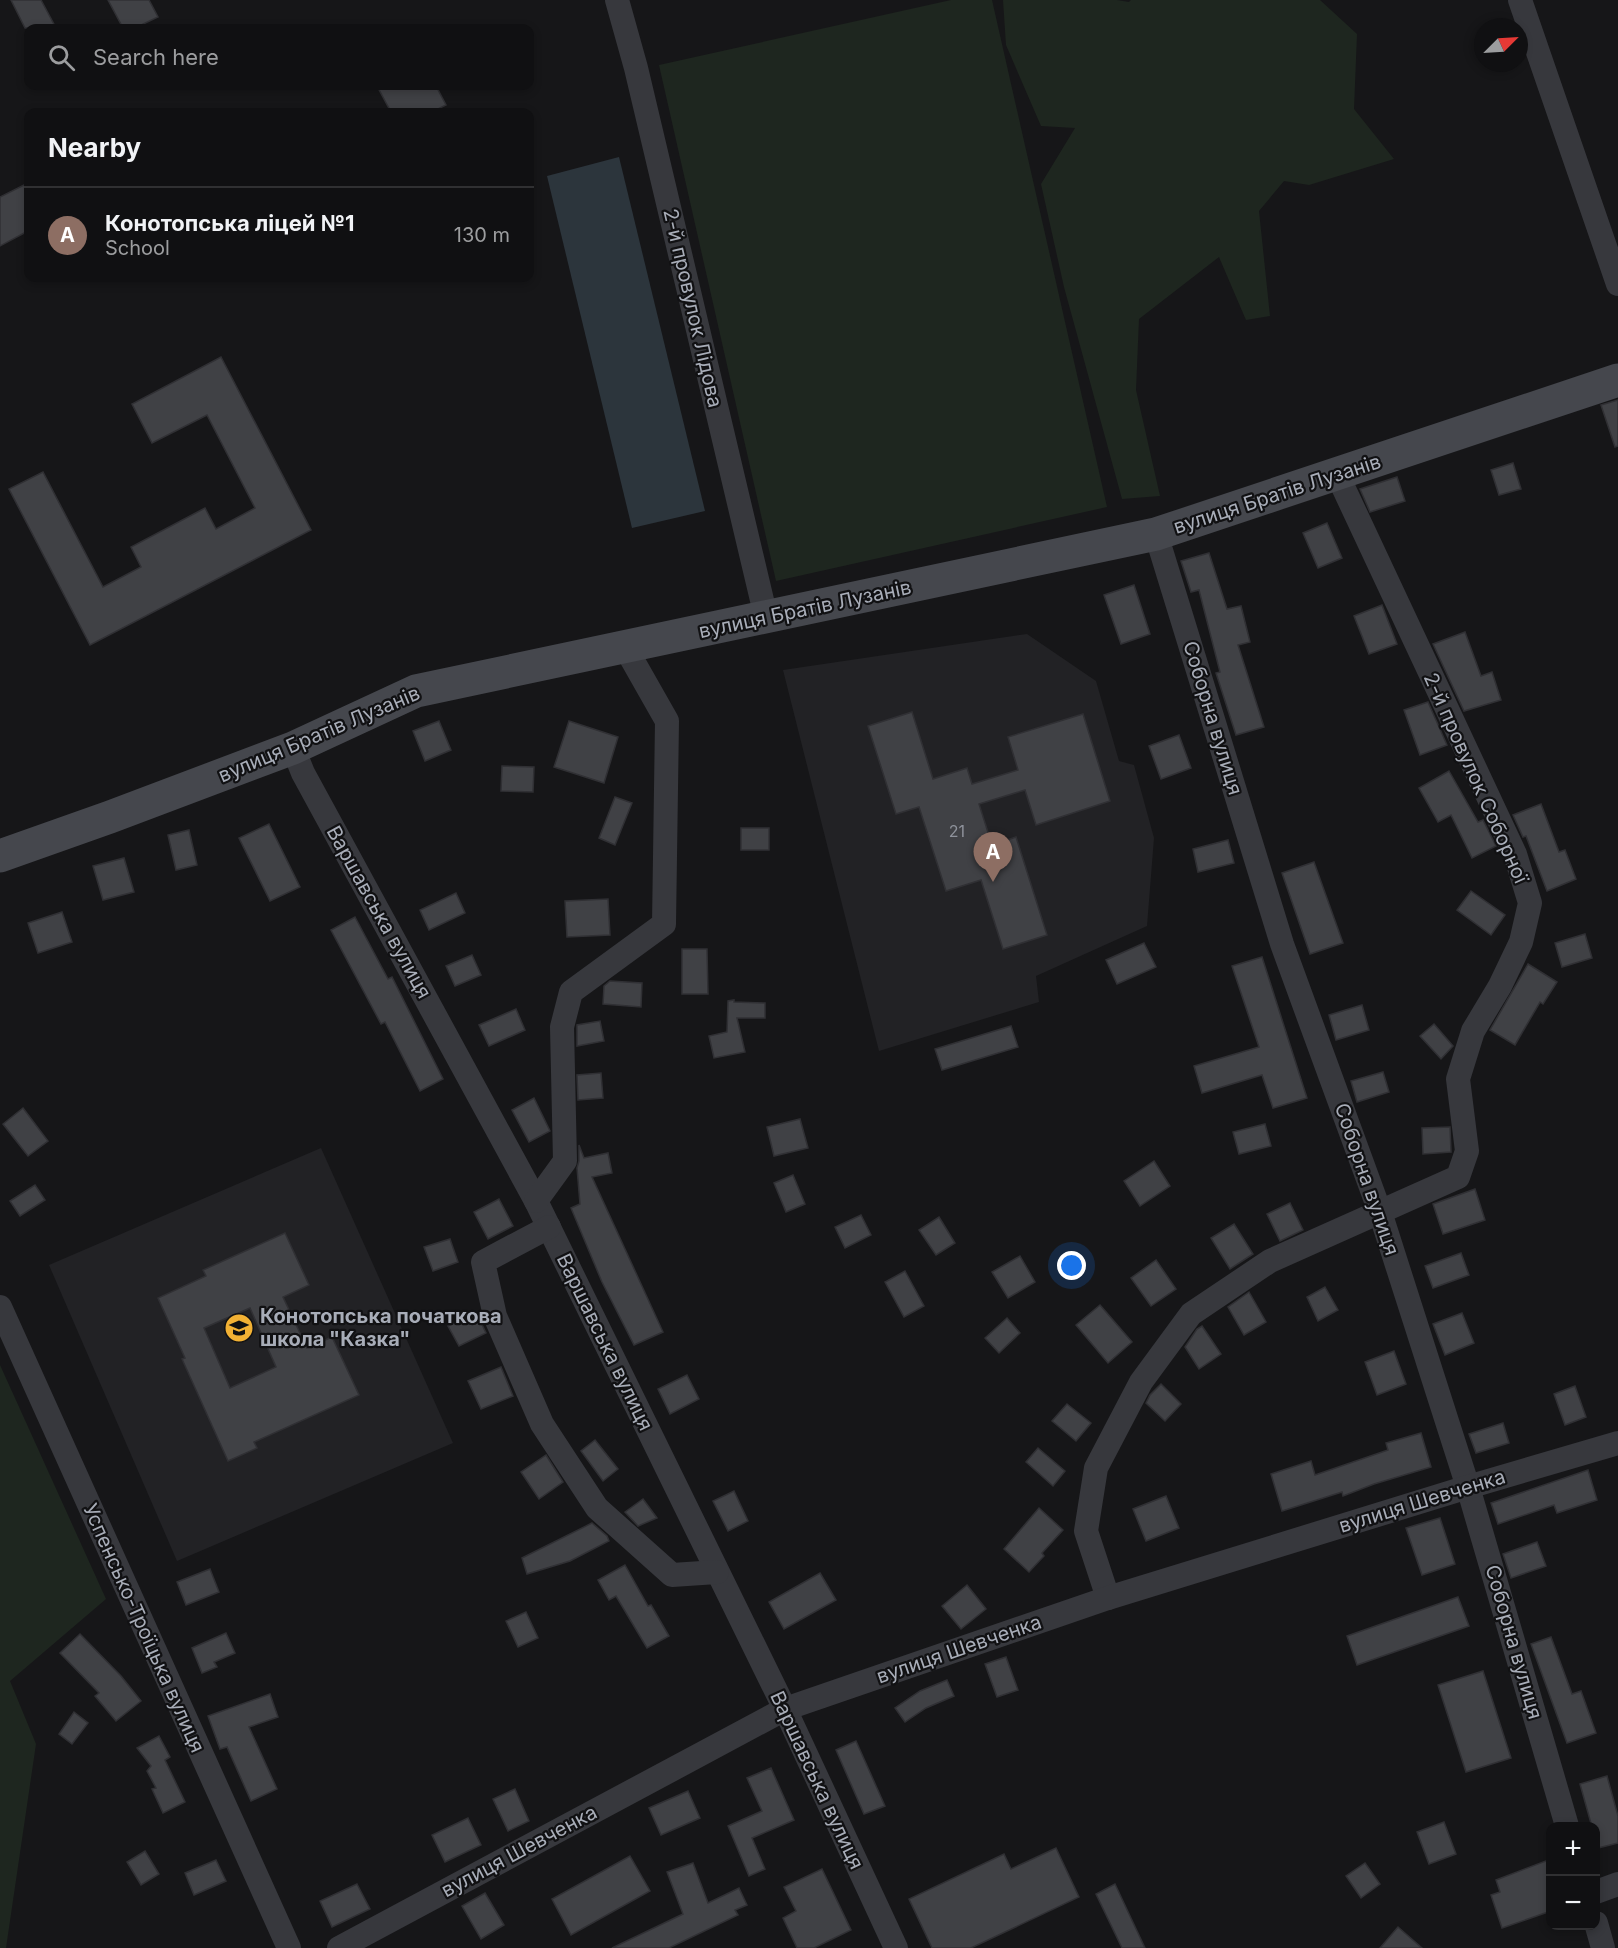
<!DOCTYPE html>
<meta charset="utf-8">
<style>
body{margin:0;font-family:Inter,sans-serif;background:#19191b;color:#f1f3f6}
.controls{position:absolute;right:18px;bottom:18px;display:grid;overflow:hidden;border-radius:12px;box-shadow:0 3px 9px #0003}
.controls button{width:54px;height:54px;display:grid;place-items:center;padding:0;border:0;border-bottom:2px solid #303032;background:#101012;color:#f1f3f6;font:30px sans-serif}
.compass{position:absolute;left:1474px;top:18px;width:54px;height:54px;border-radius:50%;background:#101012;box-shadow:0 3px 9px #0003;rotate:66deg}
.you{position:absolute;left:1072px;top:1266px;width:21px;height:21px;margin:-15px;border:4px solid #fff;border-radius:50%;background:#1a73e8;box-shadow:0 0 0 9px #1a73e833}
.badge{display:grid;place-items:center;width:39px;height:39px;border-radius:50%;background:#1a73e8;color:#fff;font-size:20px;font-weight:700}
.pin{position:absolute;translate:-50% -50px;filter:drop-shadow(0 2px 3px #0008)}
.pin::after{content:'';position:absolute;top:32px;width:21px;height:18px;background:inherit;clip-path:polygon(0 0,100% 0,50% 100%)}
.list{margin:0;padding:0;list-style:none}
h2{display:flex;justify-content:space-between;align-items:center;height:78px;margin:0;padding:0 24px;font-size:26px}
h2 small{font-size:20px;font-weight:400;color:#9c9d9f}
.list li{display:grid;grid-template-columns:39px 1fr auto;gap:18px;align-items:center;box-sizing:border-box;height:96px;padding:0 24px;border-top:2px solid #303032}
.list b{display:block;font-size:22px;white-space:nowrap}
.list p{margin:0;font-size:20px;white-space:nowrap;color:#9c9d9f}
.list em{font-size:20px;font-style:normal;color:#9c9d9f}
.icon{flex:none;width:33px;height:33px;fill:none;stroke:currentColor;stroke-width:2;stroke-linecap:round;stroke-linejoin:round}
.map{position:relative;flex:none;width:1618px;height:1948px;overflow:hidden}
.search{position:absolute;background:#101012;box-shadow:0 3px 9px #0003;left:24px;top:24px;width:510px;height:66px;display:flex;align-items:center;gap:15px;box-sizing:border-box;padding:0 21px;border-radius:12px;color:#9c9d9f;font-size:22px}
.panel{position:absolute;background:#101012;box-shadow:0 3px 9px #0003;left:24px;top:108px;width:510px;height:174px;border-radius:12px}
.map>svg:first-child{display:block}
.built{fill:#222225}
.green{fill:#1e261f}
.water{fill:#2c353c}
.building{fill:#404145;stroke:#303034;stroke-width:1.5;fill-rule:evenodd}
.lines{fill:none;stroke-linecap:round;stroke-linejoin:round}
.minor{stroke:#37383d;stroke-width:24}
.secondary{stroke:#45474d;stroke-width:33}
.labels{text-anchor:middle;stroke-width:4.5;stroke-linejoin:round;paint-order:stroke}
.number-label{font-size:16px;fill:#8e929b}
.street-label{font-size:20px;fill:#a8adb8;stroke:#111113}
.poi-label{font-size:20px;font-weight:bold;fill:#a8adb8;stroke:#111113;text-anchor:start}
</style>
<div class="map">
<svg width="1618" height="1948" viewBox="0 0 1618 1948">
<rect width="100%" height="100%" fill="#161618"/>
<!-- built -->
<g class="built">
<polygon points="1027,634 1096,681 1119,761 1134,765 1154,838 1147,926 1036,976 1039,1002 879,1051 783,670"/>
<polygon points="321,1148 453,1443 177,1561 49,1265"/>
</g>
<!-- green -->
<g class="green">
<polygon points="951,0 992,0 1107,507 776,581 659,65"/>
<polygon points="1003,0 1117,0 1129,2 1131,0 1320,0 1357,34 1354,109 1394,159 1309,185 1284,181 1259,211 1270,316 1246,320 1219,257 1139,319 1136,390 1160,496 1122,499 1064,287 1041,184 1075,128 1041,126 1006,45"/>
<polygon points="0,1365 106,1599 10,1681 36,1744 6,1948 0,1948"/>
</g>
<!-- water -->
<polygon class="water" points="619,157 705,511 632,528 547,176"/>
<!-- building -->
<g class="building">
<polygon points="11,0 41,0 56,28 25,28"/>
<polygon points="108,0 149,0 158,17 135,28 123,28"/>
<polygon points="377,86 436,86 446,105 432,112 391,112"/>
<polygon points="28,183 28,231 0,246 0,197"/>
<polygon points="221,357 311,530 90,645 9,489 43,472 103,587 141,567 131,547 205,508 216,529 255,508 207,415 152,443 132,404"/>
<polygon points="1618,400 1618,446 1615,447 1601,405"/>
<polygon points="1513,463 1521,489 1499,495 1491,470"/>
<polygon points="1397,477 1405,501 1370,512 1360,489"/>
<polygon points="1327,523 1342,558 1318,568 1303,533"/>
<polygon points="1209,553 1227,609 1241,606 1250,642 1238,645 1264,727 1236,735 1216,673 1220,672 1199,590 1191,592 1181,561"/>
<polygon points="1134,585 1150,634 1121,644 1104,595"/>
<polygon points="1382,605 1397,644 1369,654 1354,616"/>
<polygon points="1465,632 1481,676 1492,672 1501,700 1464,711 1433,644"/>
<polygon points="1428,702 1447,745 1420,755 1404,710"/>
<polygon points="912,712 933,779 967,768 972,784 1018,770 1008,737 1083,714 1110,801 1036,825 1025,790 979,804 992,845 1016,837 1047,935 1003,949 981,880 946,891 919,807 896,814 868,726"/>
<polygon points="439,721 451,750 425,761 413,731"/>
<polygon points="569,721 618,737 604,783 554,767"/>
<polygon points="1179,735 1191,768 1161,779 1149,746"/>
<polygon points="502,766 534,767 533,792 501,791"/>
<polygon points="1449,771 1478,822 1483,820 1496,846 1472,858 1451,815 1438,822 1419,788"/>
<polygon points="615,797 632,803 615,845 599,838"/>
<polygon points="1541,804 1559,852 1565,850 1576,879 1547,891 1526,836 1523,837 1513,815"/>
<polygon points="269,824 300,887 270,901 239,838"/>
<rect x="741" y="828" width="28" height="22"/>
<polygon points="189,830 197,865 176,870 168,835"/>
<polygon points="1228,840 1234,863 1198,872 1193,849"/>
<polygon points="124,858 134,892 103,900 93,866"/>
<polygon points="1314,862 1343,943 1310,954 1282,873"/>
<polygon points="1471,891 1505,915 1491,935 1457,910"/>
<polygon points="456,893 465,913 429,930 420,910"/>
<polygon points="608,899 610,935 567,937 565,901"/>
<polygon points="62,912 72,942 38,953 28,923"/>
<polygon points="355,917 388,979 392,977 443,1079 420,1091 385,1022 381,1024 331,930"/>
<polygon points="1585,934 1592,958 1562,967 1555,943"/>
<polygon points="1144,943 1156,967 1117,984 1106,960"/>
<polygon points="682,949 707,949 708,994 682,994"/>
<polygon points="472,955 481,975 455,986 446,966"/>
<polygon points="1262,957 1307,1098 1273,1108 1262,1075 1202,1093 1194,1066 1259,1047 1232,966"/>
<polygon points="1528,964 1557,982 1543,1004 1540,1002 1515,1045 1490,1030"/>
<polygon points="610,981 642,983 641,1007 603,1004 604,986"/>
<polygon points="734,1000 734,1002 765,1003 765,1018 737,1018 745,1052 714,1058 709,1036 727,1032 728,1001"/>
<polygon points="1362,1005 1369,1030 1336,1040 1329,1015"/>
<polygon points="516,1009 525,1030 489,1046 479,1025"/>
<polygon points="600,1021 604,1041 577,1046 577,1025"/>
<polygon points="1434,1024 1453,1046 1441,1059 1420,1036"/>
<polygon points="1011,1026 1018,1047 942,1070 935,1049"/>
<polygon points="1383,1072 1389,1092 1357,1102 1351,1081"/>
<polygon points="601,1073 603,1098 578,1100 577,1075"/>
<polygon points="534,1098 550,1131 529,1142 512,1110"/>
<polygon points="23,1108 48,1141 28,1156 3,1124"/>
<polygon points="800,1119 808,1148 774,1156 767,1127"/>
<polygon points="1265,1124 1271,1146 1239,1154 1233,1132"/>
<polygon points="1450,1127 1451,1152 1423,1154 1422,1128"/>
<polygon points="579,1145 584,1158 608,1153 612,1173 592,1177 663,1332 634,1345 602,1282 571,1208 580,1204 577,1168 579,1161"/>
<polygon points="1154,1161 1170,1186 1140,1206 1124,1181"/>
<polygon points="793,1175 805,1204 786,1212 774,1183"/>
<polygon points="35,1185 45,1200 20,1216 10,1201"/>
<polygon points="1475,1189 1485,1220 1443,1234 1433,1204"/>
<polygon points="499,1199 513,1226 488,1239 474,1212"/>
<polygon points="1290,1203 1303,1230 1280,1241 1267,1214"/>
<polygon points="861,1215 871,1235 845,1248 835,1227"/>
<polygon points="939,1217 955,1243 936,1255 919,1230"/>
<polygon points="1234,1224 1253,1254 1230,1269 1211,1238"/>
<path d="M285,1233L309,1285L283,1297L307,1348L332,1337L359,1395L254,1442L257,1448L228,1461L182,1359L185,1358L158,1298L206,1276L203,1270ZM250,1308L276,1367L230,1388L204,1328Z"/>
<polygon points="450,1239 458,1262 433,1271 424,1247"/>
<polygon points="1461,1253 1469,1275 1433,1288 1425,1266"/>
<polygon points="1020,1256 1035,1282 1008,1298 992,1272"/>
<polygon points="1156,1260 1176,1289 1151,1306 1131,1278"/>
<polygon points="905,1271 924,1306 904,1317 885,1282"/>
<polygon points="1325,1287 1338,1310 1318,1321 1307,1297"/>
<polygon points="1249,1292 1266,1322 1244,1335 1228,1307"/>
<polygon points="1100,1305 1132,1342 1108,1363 1076,1325"/>
<polygon points="476,1312 486,1333 459,1346 448,1326"/>
<polygon points="1462,1313 1474,1343 1445,1355 1433,1324"/>
<polygon points="1007,1318 1020,1333 999,1353 985,1338"/>
<polygon points="1202,1326 1221,1354 1199,1369 1185,1347 1197,1329"/>
<polygon points="1394,1351 1406,1384 1377,1395 1365,1362"/>
<polygon points="501,1367 513,1396 481,1409 468,1381"/>
<polygon points="687,1375 699,1399 670,1414 658,1389"/>
<polygon points="1161,1384 1181,1404 1165,1421 1146,1403 1150,1395"/>
<polygon points="1575,1386 1586,1417 1565,1425 1554,1394"/>
<polygon points="1067,1404 1091,1423 1076,1441 1052,1421"/>
<polygon points="1503,1423 1509,1443 1476,1453 1469,1434"/>
<polygon points="1421,1433 1431,1467 1374,1484 1343,1496 1342,1492 1282,1511 1271,1474 1311,1461 1315,1475 1388,1450 1386,1443"/>
<polygon points="595,1440 618,1469 603,1481 581,1451"/>
<polygon points="1038,1448 1065,1471 1053,1486 1026,1462"/>
<polygon points="546,1455 563,1482 539,1499 521,1472"/>
<polygon points="1588,1470 1597,1500 1557,1513 1554,1505 1498,1524 1491,1503"/>
<polygon points="734,1491 748,1521 728,1531 713,1501"/>
<polygon points="1166,1496 1179,1528 1146,1541 1133,1509"/>
<polygon points="643,1499 657,1518 638,1526 625,1512"/>
<polygon points="1039,1508 1063,1530 1042,1553 1044,1556 1029,1572 1004,1549"/>
<polygon points="1440,1518 1455,1564 1422,1575 1406,1528"/>
<polygon points="592,1523 607,1536 609,1541 570,1561 527,1574 522,1558"/>
<polygon points="1537,1542 1546,1566 1511,1578 1503,1554"/>
<polygon points="625,1565 648,1606 651,1605 669,1636 647,1648 616,1596 609,1600 598,1580"/>
<polygon points="210,1569 219,1592 186,1605 177,1582"/>
<polygon points="820,1573 836,1600 784,1629 769,1602"/>
<polygon points="967,1585 986,1609 961,1629 942,1606"/>
<polygon points="1458,1597 1469,1626 1357,1665 1347,1636"/>
<polygon points="526,1612 538,1638 518,1647 506,1621"/>
<polygon points="226,1633 235,1653 214,1662 217,1667 202,1673 192,1648"/>
<polygon points="80,1634 121,1676 141,1701 116,1721 95,1696 99,1693 60,1653"/>
<polygon points="1551,1637 1572,1694 1581,1691 1596,1733 1567,1743 1531,1644"/>
<polygon points="1006,1657 1018,1690 997,1697 985,1664"/>
<polygon points="1483,1671 1511,1758 1466,1772 1438,1685"/>
<polygon points="947,1680 954,1696 926,1708 905,1722 895,1708 920,1691"/>
<polygon points="270,1694 278,1717 249,1727 277,1789 251,1801 227,1747 220,1749 208,1716"/>
<polygon points="74,1712 88,1723 72,1744 59,1734"/>
<polygon points="159,1736 170,1757 165,1760 185,1802 163,1813 152,1789 156,1788 147,1771 151,1766 137,1748"/>
<polygon points="856,1741 885,1806 864,1814 836,1750"/>
<polygon points="771,1768 794,1820 752,1838 765,1869 749,1876 728,1826 762,1811 747,1778"/>
<polygon points="1607,1776 1618,1816 1618,1843 1598,1848 1596,1839 1596,1827 1592,1827 1580,1784"/>
<polygon points="515,1789 529,1821 508,1831 493,1799"/>
<polygon points="688,1791 700,1818 661,1835 649,1808"/>
<polygon points="468,1818 481,1845 445,1862 432,1835"/>
<polygon points="1444,1822 1456,1854 1429,1864 1417,1832"/>
<polygon points="1056,1848 1079,1897 971,1948 932,1948 909,1899 1004,1854 1011,1869"/>
<polygon points="145,1851 159,1874 141,1885 127,1862"/>
<polygon points="630,1856 650,1891 571,1935 552,1899"/>
<polygon points="1551,1859 1551,1911 1502,1928 1491,1895 1500,1892 1496,1880"/>
<polygon points="216,1860 226,1881 194,1895 185,1873"/>
<polygon points="693,1863 708,1903 739,1888 747,1905 735,1910 738,1915 669,1948 612,1948 683,1914 667,1872"/>
<polygon points="1365,1863 1380,1884 1361,1898 1346,1876"/>
<polygon points="822,1869 851,1930 814,1948 797,1948 783,1918 796,1911 784,1887"/>
<polygon points="357,1884 370,1909 332,1927 320,1901"/>
<polygon points="1115,1884 1145,1948 1122,1948 1096,1894"/>
<polygon points="485,1893 504,1925 481,1939 462,1906"/>
<polygon points="1398,1927 1422,1948 1380,1948"/>
</g>
<g class="lines">
<!-- minor -->
<g class="minor">
<polyline points="617,0 636,68 766,617"/>
<polyline points="1520,0 1618,284"/>
<polyline points="1156,534 1282,944 1380,1212 1468,1487 1567,1826"/>
<polyline points="293,748 303,773 536,1201 785,1709 896,1948"/>
<polyline points="536,1201 565,1161 562,1027 571,992 664,924 667,721 625,647"/>
<polyline points="549,1227 483,1262 495,1316 542,1424 597,1508 672,1575 717,1572"/>
<polyline points="0,1307 289,1948"/>
<polyline points="1108,1598 1086,1531 1096,1468 1141,1382 1191,1314 1270,1261 1458,1177 1467,1151 1458,1079 1473,1031 1500,986 1521,942 1530,903 1515,854 1337,474"/>
<polyline points="1596,1892 1618,1884"/>
<polyline points="1596,1923 1603,1948"/>
<polyline points="339,1948 785,1709 1108,1598 1468,1487 1618,1443"/>
</g>
<!-- secondary -->
<polyline class="secondary" points="0,856 110,817 293,748 416,691 1156,534 1618,380"/>
</g>
<!-- icons -->
<defs>
<g id="school-disc" transform="scale(1.5)"><circle r="9.5" fill="#f2b134" stroke="#111113"/><path d="M0-5L7-2L0 1L-7-2ZM-4 1L0 2.5L4 1V4Q0 6-4 4Z" fill="#111"/></g>
</defs>
<g fill-rule="evenodd">
<use href="#school-disc" x="239" y="1328"/>
</g>
<g class="labels">
<!-- number labels -->
<g class="number-label">
<text x="957" y="837">21</text>
</g>
<!-- street labels -->
<g class="street-label">
<text transform="translate(693 308) rotate(77)" y="7">2-й провулок Лідова</text>
<text transform="translate(1277 494) rotate(-18)" y="7">вулиця Братів Лузанів</text>
<text transform="translate(805 609) rotate(-12)" y="7">вулиця Братів Лузанів</text>
<text transform="translate(1213 718) rotate(73)" y="7">Соборна вулиця</text>
<text transform="translate(319 734) rotate(-23)" y="7">вулиця Братів Лузанів</text>
<text transform="translate(1476 778) rotate(66)" y="7">2-й провулок Соборної</text>
<text transform="translate(379 912) rotate(61)" y="7">Варшавська вулиця</text>
<text transform="translate(1367 1179) rotate(71)" y="7">Соборна вулиця</text>
<text transform="translate(605 1342) rotate(64)" y="7">Варшавська вулиця</text>
<text transform="translate(1422 1501) rotate(-17)" y="7">вулиця Шевченка</text>
<text transform="translate(144 1628) rotate(66)" y="7">Успенсько-Троїцька вулиця</text>
<text transform="translate(1514 1642) rotate(74)" y="7">Соборна вулиця</text>
<text transform="translate(959 1649) rotate(-19)" y="7">вулиця Шевченка</text>
<text transform="translate(817 1780) rotate(65)" y="7">Варшавська вулиця</text>
<text transform="translate(519 1851) rotate(-28)" y="7">вулиця Шевченка</text>
</g>
<!-- poi labels -->
<g class="poi-label">
<text x="260" y="1323">Конотопська початкова<tspan x="260" dy="23">школа "Казка"</tspan></text>
</g>
</g>
</svg>
<div class="controls">
<button>+</button>
<button>−</button>
</div>
<svg class="compass" viewBox="-18 -18 36 36"><path d="M0-13l5 13h-10z" fill="#e53935"/><path d="M0 13l5-13h-10z" fill="#9c9d9f"/></svg>
<div class="you"></div>
<div class="pin badge" style="left:993px;top:882px;background:#8d6e63">A</div>
<div class="search"><svg class="icon" aria-label="search" viewBox="0 0 24 24"><circle cx="10" cy="10" r="6"/><path d="M15 15l6 6"/></svg>Search here</div>
<section class="panel">
<h2>Nearby<small></small></h2>
<ul class="list">
<li><span class="badge" style="background:#8d6e63">A</span><div><b>Конотопська ліцей №1</b><p>School</p></div><em>130 m</em></li>
</ul>
</section>
</div>
